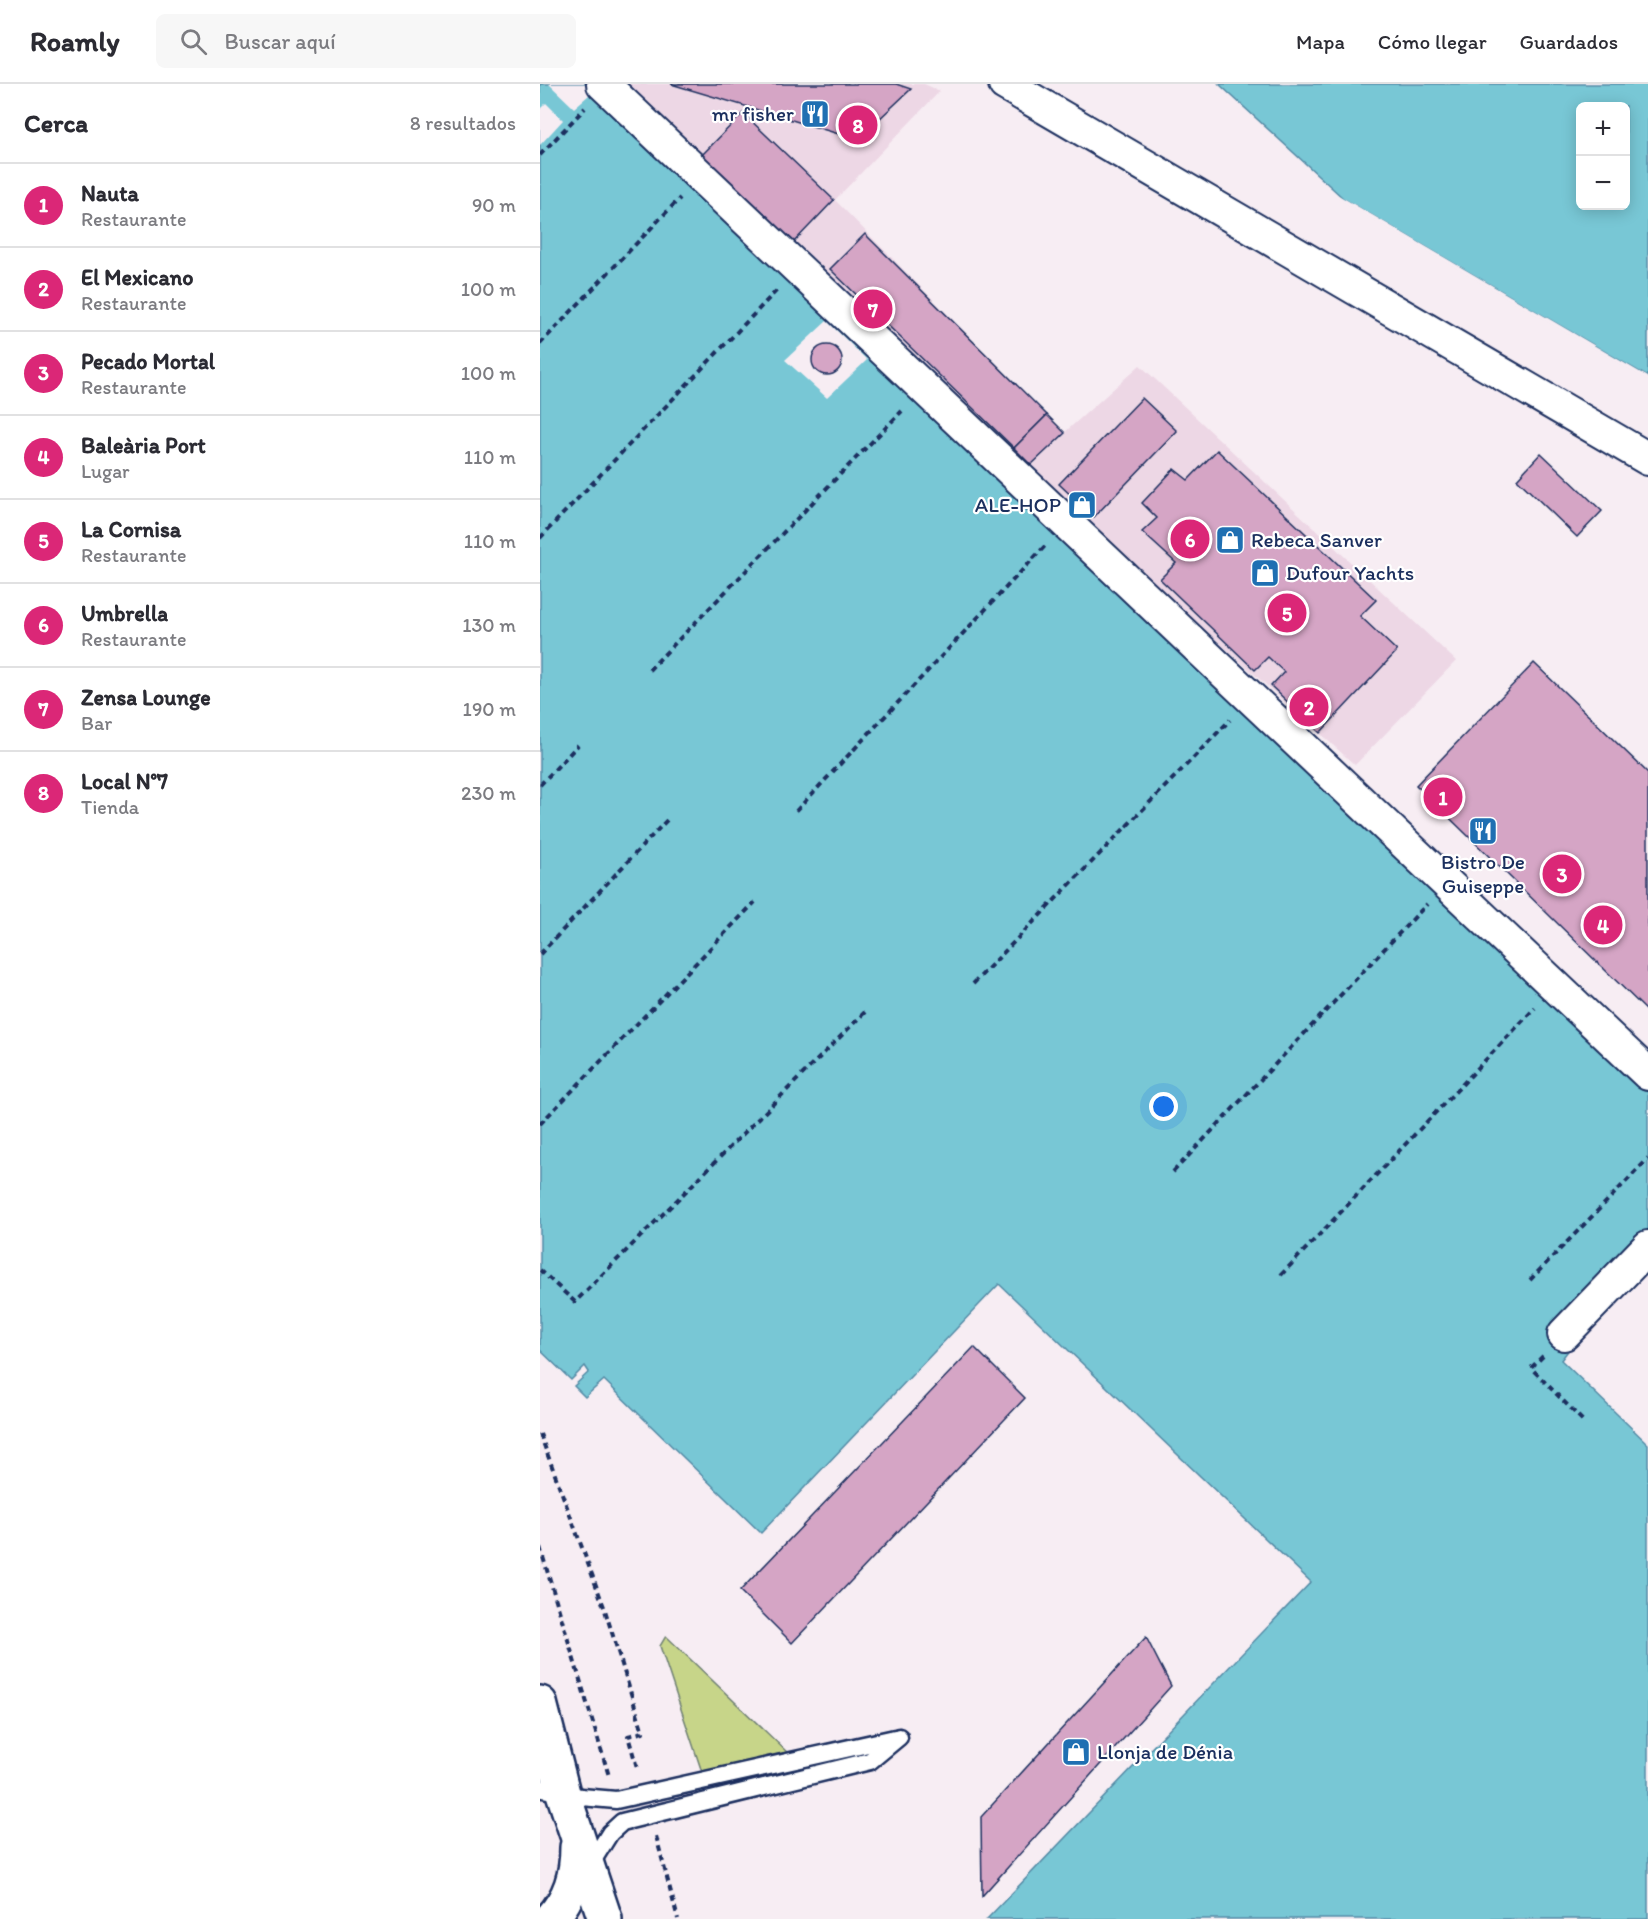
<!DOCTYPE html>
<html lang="es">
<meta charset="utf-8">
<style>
body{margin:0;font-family:Itim,sans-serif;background:#f7f7f7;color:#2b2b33}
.controls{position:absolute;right:18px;top:18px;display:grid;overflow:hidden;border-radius:9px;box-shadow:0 3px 15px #0003}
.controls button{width:54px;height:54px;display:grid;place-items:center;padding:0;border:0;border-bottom:2px solid #e1e1e2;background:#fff;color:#2b2b33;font:30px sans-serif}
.you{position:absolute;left:624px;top:1023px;width:21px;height:21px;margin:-15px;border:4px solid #fff;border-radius:50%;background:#1a73e8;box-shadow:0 0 0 9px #1a73e833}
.badge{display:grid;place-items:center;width:39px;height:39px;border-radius:50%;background:#db2777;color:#fff;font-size:20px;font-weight:700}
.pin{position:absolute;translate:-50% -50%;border:3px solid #fff;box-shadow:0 2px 6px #0006}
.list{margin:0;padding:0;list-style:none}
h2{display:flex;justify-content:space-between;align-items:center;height:78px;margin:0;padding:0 24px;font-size:26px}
h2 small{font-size:20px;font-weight:400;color:#7c7c81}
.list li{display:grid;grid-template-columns:39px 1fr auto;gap:18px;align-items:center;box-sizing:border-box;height:84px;padding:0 24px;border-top:2px solid #e1e1e2}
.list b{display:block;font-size:22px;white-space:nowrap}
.list p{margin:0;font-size:20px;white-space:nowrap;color:#7c7c81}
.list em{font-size:20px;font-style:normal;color:#7c7c81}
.icon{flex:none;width:33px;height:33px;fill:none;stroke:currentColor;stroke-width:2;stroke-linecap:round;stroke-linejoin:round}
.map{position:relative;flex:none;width:1108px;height:1835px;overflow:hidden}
header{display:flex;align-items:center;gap:36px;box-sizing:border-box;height:84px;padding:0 30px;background:#fff;border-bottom:2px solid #e1e1e2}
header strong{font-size:28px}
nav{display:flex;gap:33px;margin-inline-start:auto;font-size:21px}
.search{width:420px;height:54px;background:#f7f7f7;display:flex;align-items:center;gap:15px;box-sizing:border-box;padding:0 21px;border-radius:9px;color:#7c7c81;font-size:22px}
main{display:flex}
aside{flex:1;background:#fff}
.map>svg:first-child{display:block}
.built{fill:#edd7e5}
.green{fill:#c7d589;stroke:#718274;stroke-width:1.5}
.water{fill:#78c7d5;stroke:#538aa5;stroke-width:1.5;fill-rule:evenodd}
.pier{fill:#f7edf3}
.building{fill:#d5a5c5;stroke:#1b2f5e;stroke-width:1.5}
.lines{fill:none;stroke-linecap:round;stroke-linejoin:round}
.lane-casing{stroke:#1b2f5e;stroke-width:21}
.street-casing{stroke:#1b2f5e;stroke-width:36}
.secondary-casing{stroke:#1b2f5e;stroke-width:38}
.path{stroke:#1b2f5e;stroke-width:4;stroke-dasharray:6 4.5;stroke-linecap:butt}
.lane{stroke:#fff;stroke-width:16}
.street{stroke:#fff;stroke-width:32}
.secondary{stroke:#fff;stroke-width:33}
.labels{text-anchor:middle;stroke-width:4.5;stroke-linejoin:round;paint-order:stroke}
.poi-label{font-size:21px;fill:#1b2f5e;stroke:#fff;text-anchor:start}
</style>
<header>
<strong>Roamly</strong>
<div class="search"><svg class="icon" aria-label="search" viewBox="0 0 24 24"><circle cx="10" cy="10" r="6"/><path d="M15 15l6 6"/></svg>Buscar aquí</div>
<nav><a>Mapa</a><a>Cómo llegar</a><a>Guardados</a></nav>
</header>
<main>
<aside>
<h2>Cerca<small>8 resultados</small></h2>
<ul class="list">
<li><span class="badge">1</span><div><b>Nauta</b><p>Restaurante</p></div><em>90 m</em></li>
<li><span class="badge">2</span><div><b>El Mexicano</b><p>Restaurante</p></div><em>100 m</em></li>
<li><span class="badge">3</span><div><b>Pecado Mortal</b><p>Restaurante</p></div><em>100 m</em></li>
<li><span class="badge">4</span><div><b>Baleària Port</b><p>Lugar</p></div><em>110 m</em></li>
<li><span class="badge">5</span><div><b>La Cornisa</b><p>Restaurante</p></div><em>110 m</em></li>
<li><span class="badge">6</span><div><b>Umbrella</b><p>Restaurante</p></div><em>130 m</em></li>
<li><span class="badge">7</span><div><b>Zensa Lounge</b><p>Bar</p></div><em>190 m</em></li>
<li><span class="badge">8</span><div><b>Local N°7</b><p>Tienda</p></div><em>230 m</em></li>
</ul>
</aside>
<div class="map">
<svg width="1108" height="1835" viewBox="0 0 1108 1835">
<rect width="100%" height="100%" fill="#f7edf3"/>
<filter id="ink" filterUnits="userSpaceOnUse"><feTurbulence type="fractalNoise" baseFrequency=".0167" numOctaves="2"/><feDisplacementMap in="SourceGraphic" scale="12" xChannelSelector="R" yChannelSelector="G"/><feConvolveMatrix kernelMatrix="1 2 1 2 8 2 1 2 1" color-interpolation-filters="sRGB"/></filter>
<g filter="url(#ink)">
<!-- built -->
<polygon class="built" points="83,0 384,0 400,7 295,116 524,349 600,281 916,577 815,681 496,394 162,71"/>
<!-- green -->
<polygon class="green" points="126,1552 247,1668 162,1688 120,1562"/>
<!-- water -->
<g class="water">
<polygon points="0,0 51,0 1108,1008 1108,1152 1015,1250 1030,1264 1021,1276 1108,1360 1108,1835 447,1835 771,1498 459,1200 221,1449 64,1296 45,1313 34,1302 49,1288 45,1282 31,1296 0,1266"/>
<path d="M679,0H1108V293L804,115ZM1086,22V122H1040V22Z"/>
</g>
<!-- pier -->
<g class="pier">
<polygon points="9,0 51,0 56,5 34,24"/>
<polygon points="6,19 23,36 0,61 0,25"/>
<polygon points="793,108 1108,293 1108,296 803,117"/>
<polygon points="287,237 327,276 287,314 245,276"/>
</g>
<!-- building -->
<g class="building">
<polygon points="131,0 356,0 371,5 336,38 329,31 319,56"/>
<polygon points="203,29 294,116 252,160 162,71"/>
<polygon points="325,150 507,331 474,364 290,185"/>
<circle cx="287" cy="276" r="15"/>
<polygon points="602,314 637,347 554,433 519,400"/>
<polygon points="507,331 525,349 491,381 474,364"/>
<polygon points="677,366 836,516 820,532 857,567 780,649 731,602 744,588 728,573 715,586 620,495 636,479 602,448 617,434 602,419 634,385 648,396"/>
<polygon points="1001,369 1062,427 1037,453 977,395"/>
<polygon points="994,579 1108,689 1108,928 876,701"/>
<polygon points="434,1263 485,1314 252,1559 200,1507"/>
<polygon points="606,1553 631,1602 442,1812 441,1733"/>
</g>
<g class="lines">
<!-- lane casing -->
<g class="lane-casing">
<g id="lane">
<polyline points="3,1705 41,1713 76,1716 355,1654"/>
<polyline points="48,1784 70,1749 82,1738 330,1677 359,1653"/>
</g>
</g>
<!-- street casing -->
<g class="street-casing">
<g id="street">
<polyline points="63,0 1108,990"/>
<polyline points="465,0 1108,375"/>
<polyline points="1024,1250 1108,1163"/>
</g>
</g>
<!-- secondary casing -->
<g class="secondary-casing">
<g id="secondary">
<polyline points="0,1619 23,1709 65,1835"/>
<path d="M11,1835C30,1814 37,1791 37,1763"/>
</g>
</g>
<!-- path -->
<g class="path">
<polyline points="0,71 45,24"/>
<polyline points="0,260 140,114"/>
<polyline points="0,454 238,205"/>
<polyline points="109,586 362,327"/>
<polyline points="0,701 38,661"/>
<polyline points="256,727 506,461"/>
<polyline points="0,870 127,736"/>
<polyline points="433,900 690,636"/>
<polyline points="0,1040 215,818"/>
<polyline points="633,1088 887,820"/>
<polyline points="0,1186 35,1218 328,925"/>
<polyline points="741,1191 995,924"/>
<polyline points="990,1196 1108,1075"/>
<polyline points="1003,1272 991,1284 1045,1339"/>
<polyline points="0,1350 64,1523 103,1648 88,1652 98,1687"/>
<polyline points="0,1463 69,1692"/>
<polyline points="116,1752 138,1835"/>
</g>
<!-- lane -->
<use href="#lane" class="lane"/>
<!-- street -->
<use href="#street" class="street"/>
<!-- secondary -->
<use href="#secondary" class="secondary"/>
</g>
</g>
<!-- icons -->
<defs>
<g id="restaurant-square" transform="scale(1.5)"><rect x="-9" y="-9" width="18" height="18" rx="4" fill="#1f6fb2" stroke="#fff"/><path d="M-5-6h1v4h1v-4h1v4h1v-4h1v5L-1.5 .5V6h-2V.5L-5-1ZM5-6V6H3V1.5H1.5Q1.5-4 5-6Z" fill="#fff"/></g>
<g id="shop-square" transform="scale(1.5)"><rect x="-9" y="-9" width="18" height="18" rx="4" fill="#1f6fb2" stroke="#fff"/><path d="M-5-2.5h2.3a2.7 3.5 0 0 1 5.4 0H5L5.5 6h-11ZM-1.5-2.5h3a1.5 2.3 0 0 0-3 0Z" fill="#fff"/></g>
</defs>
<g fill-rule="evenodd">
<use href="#restaurant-square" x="275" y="30"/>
<use href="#shop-square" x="542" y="421"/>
<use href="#shop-square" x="690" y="456"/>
<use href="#shop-square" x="725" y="489"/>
<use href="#restaurant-square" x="943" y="747"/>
<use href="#shop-square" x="536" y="1668"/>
</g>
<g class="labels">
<!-- poi labels -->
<g class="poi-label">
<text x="254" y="37" text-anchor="end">mr fisher</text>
<text x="521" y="428" text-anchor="end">ALE-HOP</text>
<text x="711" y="463">Rebeca Sanver</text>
<text x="746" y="496">Dufour Yachts</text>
<text x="943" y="785" text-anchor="middle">Bistro De<tspan x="943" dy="24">Guiseppe</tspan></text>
<text x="557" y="1675">Llonja de Dénia</text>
</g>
</g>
</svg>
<div class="controls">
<button>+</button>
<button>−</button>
</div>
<div class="you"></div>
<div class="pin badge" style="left:903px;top:713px">1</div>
<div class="pin badge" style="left:769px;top:623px">2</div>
<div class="pin badge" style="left:1022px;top:790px">3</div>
<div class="pin badge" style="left:1063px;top:841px">4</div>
<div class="pin badge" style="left:747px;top:529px">5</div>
<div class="pin badge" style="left:650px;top:455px">6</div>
<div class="pin badge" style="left:333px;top:225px">7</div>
<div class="pin badge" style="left:318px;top:41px">8</div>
</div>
</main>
